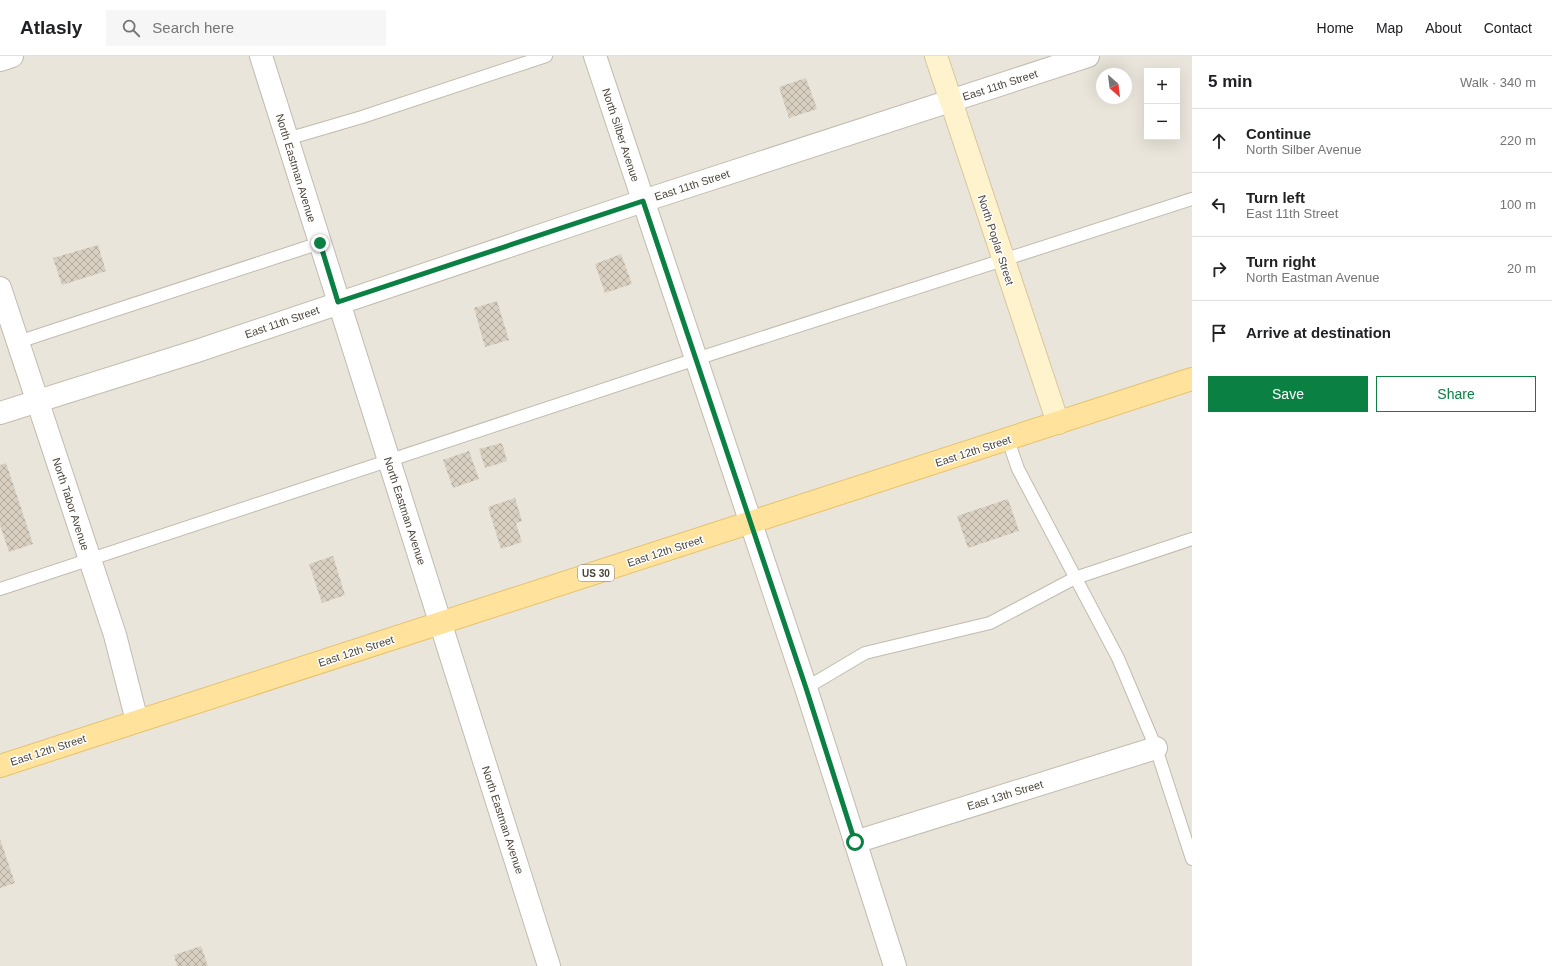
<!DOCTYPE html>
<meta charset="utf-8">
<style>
body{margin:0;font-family:Arial,sans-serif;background:#f6f6f6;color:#202124}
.controls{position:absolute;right:12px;top:12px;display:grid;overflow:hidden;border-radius:0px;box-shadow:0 4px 16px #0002}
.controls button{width:36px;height:36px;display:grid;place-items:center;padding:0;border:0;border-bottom:1px solid #e0e0e0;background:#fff;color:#202124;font:20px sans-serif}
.compass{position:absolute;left:1096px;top:12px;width:36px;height:36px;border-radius:50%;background:#fff;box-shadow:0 4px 16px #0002;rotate:152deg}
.stop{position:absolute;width:12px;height:12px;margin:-9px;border:3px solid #0b8043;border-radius:50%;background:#fff}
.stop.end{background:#0b8043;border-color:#fff;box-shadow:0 1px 4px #0008}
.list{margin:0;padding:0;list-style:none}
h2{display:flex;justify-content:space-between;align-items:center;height:52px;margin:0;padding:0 16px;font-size:17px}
h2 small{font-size:13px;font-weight:400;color:#757577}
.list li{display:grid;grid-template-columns:26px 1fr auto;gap:12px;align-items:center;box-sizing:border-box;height:64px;padding:0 16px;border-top:1px solid #e0e0e0}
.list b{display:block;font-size:15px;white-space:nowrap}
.list p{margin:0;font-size:13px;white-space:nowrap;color:#757577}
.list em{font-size:13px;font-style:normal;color:#757577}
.actions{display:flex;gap:8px;padding:12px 16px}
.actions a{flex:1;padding:9px 0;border:1px solid #0b8043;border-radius:0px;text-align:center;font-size:14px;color:#0b8043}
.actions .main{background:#0b8043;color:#fff}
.icon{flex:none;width:22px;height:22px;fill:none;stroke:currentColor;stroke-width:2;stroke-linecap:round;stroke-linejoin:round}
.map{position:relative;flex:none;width:1192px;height:910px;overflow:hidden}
header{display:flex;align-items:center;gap:24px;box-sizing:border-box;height:56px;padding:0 20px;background:#fff;border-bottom:1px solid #e0e0e0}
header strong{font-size:19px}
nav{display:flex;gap:22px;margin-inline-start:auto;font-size:14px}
.search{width:280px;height:36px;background:#f6f6f6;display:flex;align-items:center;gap:10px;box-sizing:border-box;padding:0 14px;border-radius:0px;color:#757577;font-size:15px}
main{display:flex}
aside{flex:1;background:#fff}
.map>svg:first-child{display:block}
.residential{fill:#eae5da;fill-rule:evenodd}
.building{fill:url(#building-cross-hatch)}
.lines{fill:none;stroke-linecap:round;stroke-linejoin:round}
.lane-casing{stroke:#c2bbae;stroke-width:14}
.street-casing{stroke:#c2bbae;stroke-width:24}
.secondary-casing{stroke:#d6c79b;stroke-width:24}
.primary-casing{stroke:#e6c16a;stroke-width:24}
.lane{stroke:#fff;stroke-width:12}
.street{stroke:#fff;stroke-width:22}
.secondary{stroke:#fff3cd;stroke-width:22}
.primary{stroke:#ffe39c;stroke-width:22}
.route{stroke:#0b8043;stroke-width:5}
.labels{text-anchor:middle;stroke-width:3;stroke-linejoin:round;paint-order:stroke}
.shield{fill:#fff;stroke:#817c74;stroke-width:1}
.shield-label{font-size:10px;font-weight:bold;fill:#4b4439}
.street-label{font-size:11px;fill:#4b4439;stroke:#fff}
</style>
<header>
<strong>Atlasly</strong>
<div class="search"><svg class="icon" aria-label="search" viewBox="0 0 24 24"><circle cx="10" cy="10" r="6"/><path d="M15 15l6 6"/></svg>Search here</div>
<nav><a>Home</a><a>Map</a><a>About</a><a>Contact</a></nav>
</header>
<main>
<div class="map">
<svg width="1192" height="910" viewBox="0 0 1192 910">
<defs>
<pattern id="building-cross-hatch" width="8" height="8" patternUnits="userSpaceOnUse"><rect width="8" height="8" fill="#d8cfc1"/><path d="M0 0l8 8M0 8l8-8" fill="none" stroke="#b1aa9e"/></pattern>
</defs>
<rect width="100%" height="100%" fill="#f6f3ec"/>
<!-- residential -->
<path class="residential" d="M0,0H1192V910H0ZM1147,15H1177V81H1147ZM1102,18H1126V42H1102Z"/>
<!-- building -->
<g class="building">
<polygon points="806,22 817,53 789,62 779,31"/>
<polygon points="98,189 106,215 62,229 53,202"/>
<polygon points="621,198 632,228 605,237 595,208"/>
<polygon points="497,245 509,284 485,291 474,252"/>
<polygon points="502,387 507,405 485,412 479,393"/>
<polygon points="469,395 479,423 453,432 443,404"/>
<polygon points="6,407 33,488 9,496 0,469 0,409"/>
<polygon points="515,442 522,465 516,467 522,486 501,493 488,451"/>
<polygon points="1008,443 1019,475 968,492 957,460"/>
<polygon points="333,500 345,539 322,547 309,508"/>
<polygon points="0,783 15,827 0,832"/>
<polygon points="201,890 208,910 177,910 174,899"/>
</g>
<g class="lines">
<!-- lane casing -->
<g class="lane-casing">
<g id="lane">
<polyline points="287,83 362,61 546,0"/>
<polyline points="18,286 320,187"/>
<polyline points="1008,384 1018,413 1118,602 1156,692 1192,803"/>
<polyline points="0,533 696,303 1192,143"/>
<polyline points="806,632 865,597 990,567 1075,522 1192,483"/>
</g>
</g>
<!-- street casing -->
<g class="street-casing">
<g id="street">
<polyline points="261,0 549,910"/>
<polyline points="595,0 806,632 895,910"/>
<polyline points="0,4 12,0"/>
<polyline points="0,232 115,579 137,665"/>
<polyline points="0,357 197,295 643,145 1088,0"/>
<polyline points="855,786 1156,692"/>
</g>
</g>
<!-- secondary casing -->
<g class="secondary-casing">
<polyline id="secondary" points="936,0 1058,367"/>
</g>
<!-- primary casing -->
<g class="primary-casing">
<polyline id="primary" points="0,710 1192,323"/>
</g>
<!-- lane -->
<use href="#lane" class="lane"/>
<!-- street -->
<use href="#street" class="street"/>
<!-- secondary -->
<use href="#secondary" class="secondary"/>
<!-- primary -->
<use href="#primary" class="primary"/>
</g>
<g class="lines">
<!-- route -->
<polyline class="route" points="320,187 338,246 643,145 806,632 855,786"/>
</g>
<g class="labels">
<!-- shield labels -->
<rect class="shield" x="578" y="509" width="36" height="16" rx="3"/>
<g class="shield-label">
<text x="596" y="521">US 30</text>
</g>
<!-- street labels -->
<g class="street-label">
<text transform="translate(1000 29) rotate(-18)" y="4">East 11th Street</text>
<text transform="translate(621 79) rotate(72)" y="4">North Silber Avenue</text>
<text transform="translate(296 112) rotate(73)" y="4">North Eastman Avenue</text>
<text transform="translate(692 129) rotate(-18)" y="4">East 11th Street</text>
<text transform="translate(996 184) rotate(72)" y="4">North Poplar Street</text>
<text transform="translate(282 266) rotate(-19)" y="4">East 11th Street</text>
<text transform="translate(973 395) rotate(-18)" y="4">East 12th Street</text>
<text transform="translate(71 448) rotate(72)" y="4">North Tabor Avenue</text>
<text transform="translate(405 455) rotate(72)" y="4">North Eastman Avenue</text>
<text transform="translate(665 495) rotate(-18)" y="4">East 12th Street</text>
<text transform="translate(356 595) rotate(-18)" y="4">East 12th Street</text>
<text transform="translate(48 694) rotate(-18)" y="4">East 12th Street</text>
<text transform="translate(1005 739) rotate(-17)" y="4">East 13th Street</text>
<text transform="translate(503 764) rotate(72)" y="4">North Eastman Avenue</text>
</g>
</g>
</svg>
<div class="controls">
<button>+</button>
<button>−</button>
</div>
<svg class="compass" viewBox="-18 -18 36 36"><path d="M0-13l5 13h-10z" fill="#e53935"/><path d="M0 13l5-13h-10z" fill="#757577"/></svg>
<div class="stop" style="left:855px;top:786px"></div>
<div class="stop end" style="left:320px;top:187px"></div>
</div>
<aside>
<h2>5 min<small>Walk · 340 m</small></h2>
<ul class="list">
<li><svg class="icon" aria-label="ahead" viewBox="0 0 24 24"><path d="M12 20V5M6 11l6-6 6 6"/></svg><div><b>Continue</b><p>North Silber Avenue</p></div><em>220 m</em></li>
<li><svg class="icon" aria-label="left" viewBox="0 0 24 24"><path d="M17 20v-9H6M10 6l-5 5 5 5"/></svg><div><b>Turn left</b><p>East 11th Street</p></div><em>100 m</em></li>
<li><svg class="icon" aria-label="right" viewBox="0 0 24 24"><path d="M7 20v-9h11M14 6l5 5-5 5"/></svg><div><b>Turn right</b><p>North Eastman Avenue</p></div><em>20 m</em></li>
<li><svg class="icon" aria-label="arrive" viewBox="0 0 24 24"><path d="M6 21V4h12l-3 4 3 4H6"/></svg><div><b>Arrive at destination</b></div></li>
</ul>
<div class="actions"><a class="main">Save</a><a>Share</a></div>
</aside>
</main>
